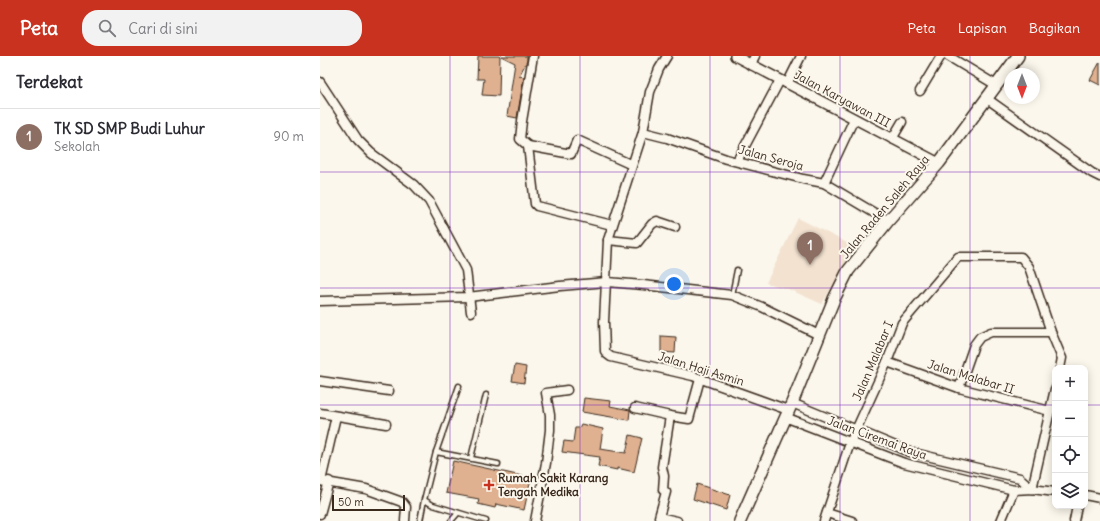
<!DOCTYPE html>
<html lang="id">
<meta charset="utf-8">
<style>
body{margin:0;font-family:Delius,sans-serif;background:#f2f2f3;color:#2b2b33}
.controls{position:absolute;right:12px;bottom:12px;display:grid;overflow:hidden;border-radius:8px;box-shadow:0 2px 10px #0003}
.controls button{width:36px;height:36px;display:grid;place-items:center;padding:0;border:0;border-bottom:1px solid #e1e1e2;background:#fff;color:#2b2b33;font:20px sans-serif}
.compass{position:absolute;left:684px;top:12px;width:36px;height:36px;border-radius:50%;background:#fff;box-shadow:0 2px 10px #0003;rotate:180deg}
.scale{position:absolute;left:12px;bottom:10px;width:73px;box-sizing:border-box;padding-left:4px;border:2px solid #3b2a1e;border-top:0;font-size:11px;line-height:14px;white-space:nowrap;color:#3b2a1e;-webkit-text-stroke:3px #fbf7ec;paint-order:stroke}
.you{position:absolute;left:354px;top:228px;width:14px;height:14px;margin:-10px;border:3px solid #fff;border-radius:50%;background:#1a73e8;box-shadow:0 0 0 6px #1a73e833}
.badge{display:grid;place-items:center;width:26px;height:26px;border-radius:50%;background:#c8321e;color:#fff;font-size:13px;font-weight:700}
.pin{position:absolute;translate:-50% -33px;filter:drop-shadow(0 1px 2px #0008)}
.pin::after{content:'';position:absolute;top:21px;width:14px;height:12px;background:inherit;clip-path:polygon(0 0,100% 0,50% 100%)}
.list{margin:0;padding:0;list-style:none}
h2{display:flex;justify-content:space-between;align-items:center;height:52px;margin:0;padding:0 16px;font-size:17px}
h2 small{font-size:13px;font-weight:400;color:#7c7c81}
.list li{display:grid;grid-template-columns:26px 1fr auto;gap:12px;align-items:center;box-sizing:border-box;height:56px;padding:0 16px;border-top:1px solid #e1e1e2}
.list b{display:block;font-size:15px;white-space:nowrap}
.list p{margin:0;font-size:13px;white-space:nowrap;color:#7c7c81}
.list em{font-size:13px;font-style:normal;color:#7c7c81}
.icon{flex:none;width:22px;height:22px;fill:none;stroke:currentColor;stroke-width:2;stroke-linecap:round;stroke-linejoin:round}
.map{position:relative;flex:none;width:780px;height:465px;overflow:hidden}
header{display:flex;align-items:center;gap:24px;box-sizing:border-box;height:56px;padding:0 20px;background:#c8321e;color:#fff}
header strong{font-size:19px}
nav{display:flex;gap:22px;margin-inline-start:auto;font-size:14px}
.search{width:280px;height:36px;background:#f2f2f3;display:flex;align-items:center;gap:10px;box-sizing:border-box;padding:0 14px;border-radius:16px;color:#7c7c81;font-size:15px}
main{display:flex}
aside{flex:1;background:#fff}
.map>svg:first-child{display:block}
.built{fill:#f3e2d0}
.building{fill:#dfb190;stroke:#3b2a1e}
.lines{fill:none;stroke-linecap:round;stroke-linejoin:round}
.service-casing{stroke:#3b2a1e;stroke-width:7}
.minor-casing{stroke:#3b2a1e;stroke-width:11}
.tertiary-casing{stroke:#3b2a1e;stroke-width:12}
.secondary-casing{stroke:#3b2a1e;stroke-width:14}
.service{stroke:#fbf7ec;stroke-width:4}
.minor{stroke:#fbf7ec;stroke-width:8}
.tertiary{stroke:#fbf7ec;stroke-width:9}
.secondary{stroke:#fbf7ec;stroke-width:11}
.grid{fill:none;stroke:#7b2cbf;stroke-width:1;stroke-opacity:0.55}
.poi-dot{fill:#c8321e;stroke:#fbf7ec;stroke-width:1.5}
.labels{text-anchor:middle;stroke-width:4;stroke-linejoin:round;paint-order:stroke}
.street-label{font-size:12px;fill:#3b2a1e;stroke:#fbf7ec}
.poi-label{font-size:12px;font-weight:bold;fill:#3b2a1e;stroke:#fbf7ec;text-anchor:start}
</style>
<header>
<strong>Peta</strong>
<div class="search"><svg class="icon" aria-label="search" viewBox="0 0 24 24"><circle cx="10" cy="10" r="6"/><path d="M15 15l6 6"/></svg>Cari di sini</div>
<nav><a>Peta</a><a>Lapisan</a><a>Bagikan</a></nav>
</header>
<main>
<aside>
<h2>Terdekat<small></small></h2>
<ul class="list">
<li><span class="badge" style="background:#8d6e63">1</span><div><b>TK SD SMP Budi Luhur</b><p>Sekolah</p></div><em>90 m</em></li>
</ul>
</aside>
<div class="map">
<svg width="780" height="465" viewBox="0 0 780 465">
<rect width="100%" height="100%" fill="#fbf7ec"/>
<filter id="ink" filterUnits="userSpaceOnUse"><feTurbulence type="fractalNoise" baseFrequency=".025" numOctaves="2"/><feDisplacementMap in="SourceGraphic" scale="8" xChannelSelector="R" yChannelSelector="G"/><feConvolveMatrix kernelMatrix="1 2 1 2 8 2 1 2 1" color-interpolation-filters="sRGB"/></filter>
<g filter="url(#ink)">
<!-- built -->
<polygon class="built" points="478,162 535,191 502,248 468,233 446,227"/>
<!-- building -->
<g class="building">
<polygon points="158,0 180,0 179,40 162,39 164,23 157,23"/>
<polygon points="181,0 207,0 207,5 199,20 204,21 197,62 187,60 195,7"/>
<polygon points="780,6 780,29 770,24"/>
<polygon points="341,280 356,281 355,297 341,296"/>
<polygon points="195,309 206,311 204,327 192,325"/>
<polygon points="264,342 291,345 290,350 310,354 309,364 262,356"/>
<polygon points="261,368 283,373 280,393 306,397 310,379 322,382 314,416 297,412 297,414 278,410 280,401 242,396 244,385 253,386 255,372 259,372"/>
<polygon points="133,405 211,422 204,454 176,448 175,452 158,448 159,443 126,437"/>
<polygon points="377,428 410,439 406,454 373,443"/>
</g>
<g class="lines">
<!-- service casing -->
<g class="service-casing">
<g id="service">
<polyline points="412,239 417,214"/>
<polyline points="139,330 116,396 104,444 113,449 166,465"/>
<polyline points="116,396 178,408"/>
<polyline points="151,402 166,339"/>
<polyline points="100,465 104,444"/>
<polyline points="131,465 138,457"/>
</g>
</g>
<!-- minor casing -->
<g class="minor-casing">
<g id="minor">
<polyline points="213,0 202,65 200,83 208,90 215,148 217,150 292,169"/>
<polyline points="347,0 339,13 330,36 323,76 288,184 284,266 285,295 287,298 291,301 373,320 468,354"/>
<polyline points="628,0 676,29"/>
<polyline points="430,9 435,0"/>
<polyline points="0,26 38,84 51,97 94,129 109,145 146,214 151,256"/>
<polyline points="467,28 481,0"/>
<polyline points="600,35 621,0"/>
<polyline points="666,42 772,117 780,121"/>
<polyline points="323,76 347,82 406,103 483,123 504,127 568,165"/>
<polyline points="572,83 582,66"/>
<polyline points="208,90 251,98 257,84 312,109"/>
<polyline points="417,105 460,24"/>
<polyline points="504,127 534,63"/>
<polyline points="288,184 317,187 332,168 337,165 355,171"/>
<polyline points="0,245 148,241 240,230 287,226 323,229 412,239 442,251 499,279"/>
<polyline points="567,306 639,332 730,355"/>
<polyline points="0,325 69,335"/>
<polyline points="639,332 654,289 660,281 671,276 731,276"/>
<polyline points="472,347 590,396 700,422 712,433"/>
<polyline points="315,352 350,360"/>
<polyline points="0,357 66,368"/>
<polyline points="465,361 584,407 694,434 712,433 735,436"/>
<polyline points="0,425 46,433 82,446 86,451 85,465"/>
<polyline points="1,425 16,360"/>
<polyline points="712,433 735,333"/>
<polyline points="765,439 780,442"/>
<polyline points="507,457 532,465"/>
<polyline points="0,458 9,425"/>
<polyline points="215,465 226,407 230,374 230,359 226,337 247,334"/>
<polyline points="357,465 339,461 346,436 343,434 344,420 342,411 350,360 369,363 380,323"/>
<polyline points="504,465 530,387 567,306 582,267 638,201 701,201 709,211 731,276 741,300 742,302 740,312"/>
<polyline points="681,465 694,434"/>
<polyline points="754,465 757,450"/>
</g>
</g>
<!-- tertiary casing -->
<g class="tertiary-casing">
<polyline id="tertiary" points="415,0 619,107"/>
</g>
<!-- secondary casing -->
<g class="secondary-casing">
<polyline id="secondary" points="420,465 472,347 514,243 528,215 568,165 619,107 698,0"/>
</g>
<!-- service -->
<use href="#service" class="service"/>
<!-- minor -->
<use href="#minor" class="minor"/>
<!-- tertiary -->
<use href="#tertiary" class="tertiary"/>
<!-- secondary -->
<use href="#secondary" class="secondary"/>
</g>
</g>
<!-- grid -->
<path class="grid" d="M130,0V465M260,0V465M390,0V465M520,0V465M650,0V465M0,116H780M0,232H780M0,349H735M765,349H780"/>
<!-- markers -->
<path class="poi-dot" d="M167 423h4v4h4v4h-4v4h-4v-4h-4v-4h4z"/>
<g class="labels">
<!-- street labels -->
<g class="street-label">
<text transform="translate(522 43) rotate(28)" y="4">Jalan Karyawan III</text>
<text transform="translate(451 102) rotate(15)" y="4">Jalan Seroja</text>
<text transform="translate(565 151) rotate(-50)" y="4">Jalan Raden Saleh Raya</text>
<text transform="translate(553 305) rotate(-67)" y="4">Jalan Malabar I</text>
<text transform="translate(381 313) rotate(17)" y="4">Jalan Haji Asmin</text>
<text transform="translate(651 321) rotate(17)" y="4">Jalan Malabar II</text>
<text transform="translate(557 382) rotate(20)" y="4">Jalan Ciremai Raya</text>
</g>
<!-- poi labels -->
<g class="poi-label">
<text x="178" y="426">Rumah Sakit Karang<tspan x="178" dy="14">Tengah Medika</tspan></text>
</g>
</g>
</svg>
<div class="controls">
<button>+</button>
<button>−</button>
<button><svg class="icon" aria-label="locate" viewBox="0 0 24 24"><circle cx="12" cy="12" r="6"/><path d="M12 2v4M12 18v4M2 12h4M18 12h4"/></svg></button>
<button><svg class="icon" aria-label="layers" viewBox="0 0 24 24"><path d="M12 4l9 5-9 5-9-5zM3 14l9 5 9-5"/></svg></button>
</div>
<svg class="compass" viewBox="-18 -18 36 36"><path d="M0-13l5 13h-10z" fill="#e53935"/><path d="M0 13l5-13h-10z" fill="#7c7c81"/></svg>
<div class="scale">50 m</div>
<div class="you"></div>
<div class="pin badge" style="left:490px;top:209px;background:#8d6e63">1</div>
</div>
</main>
